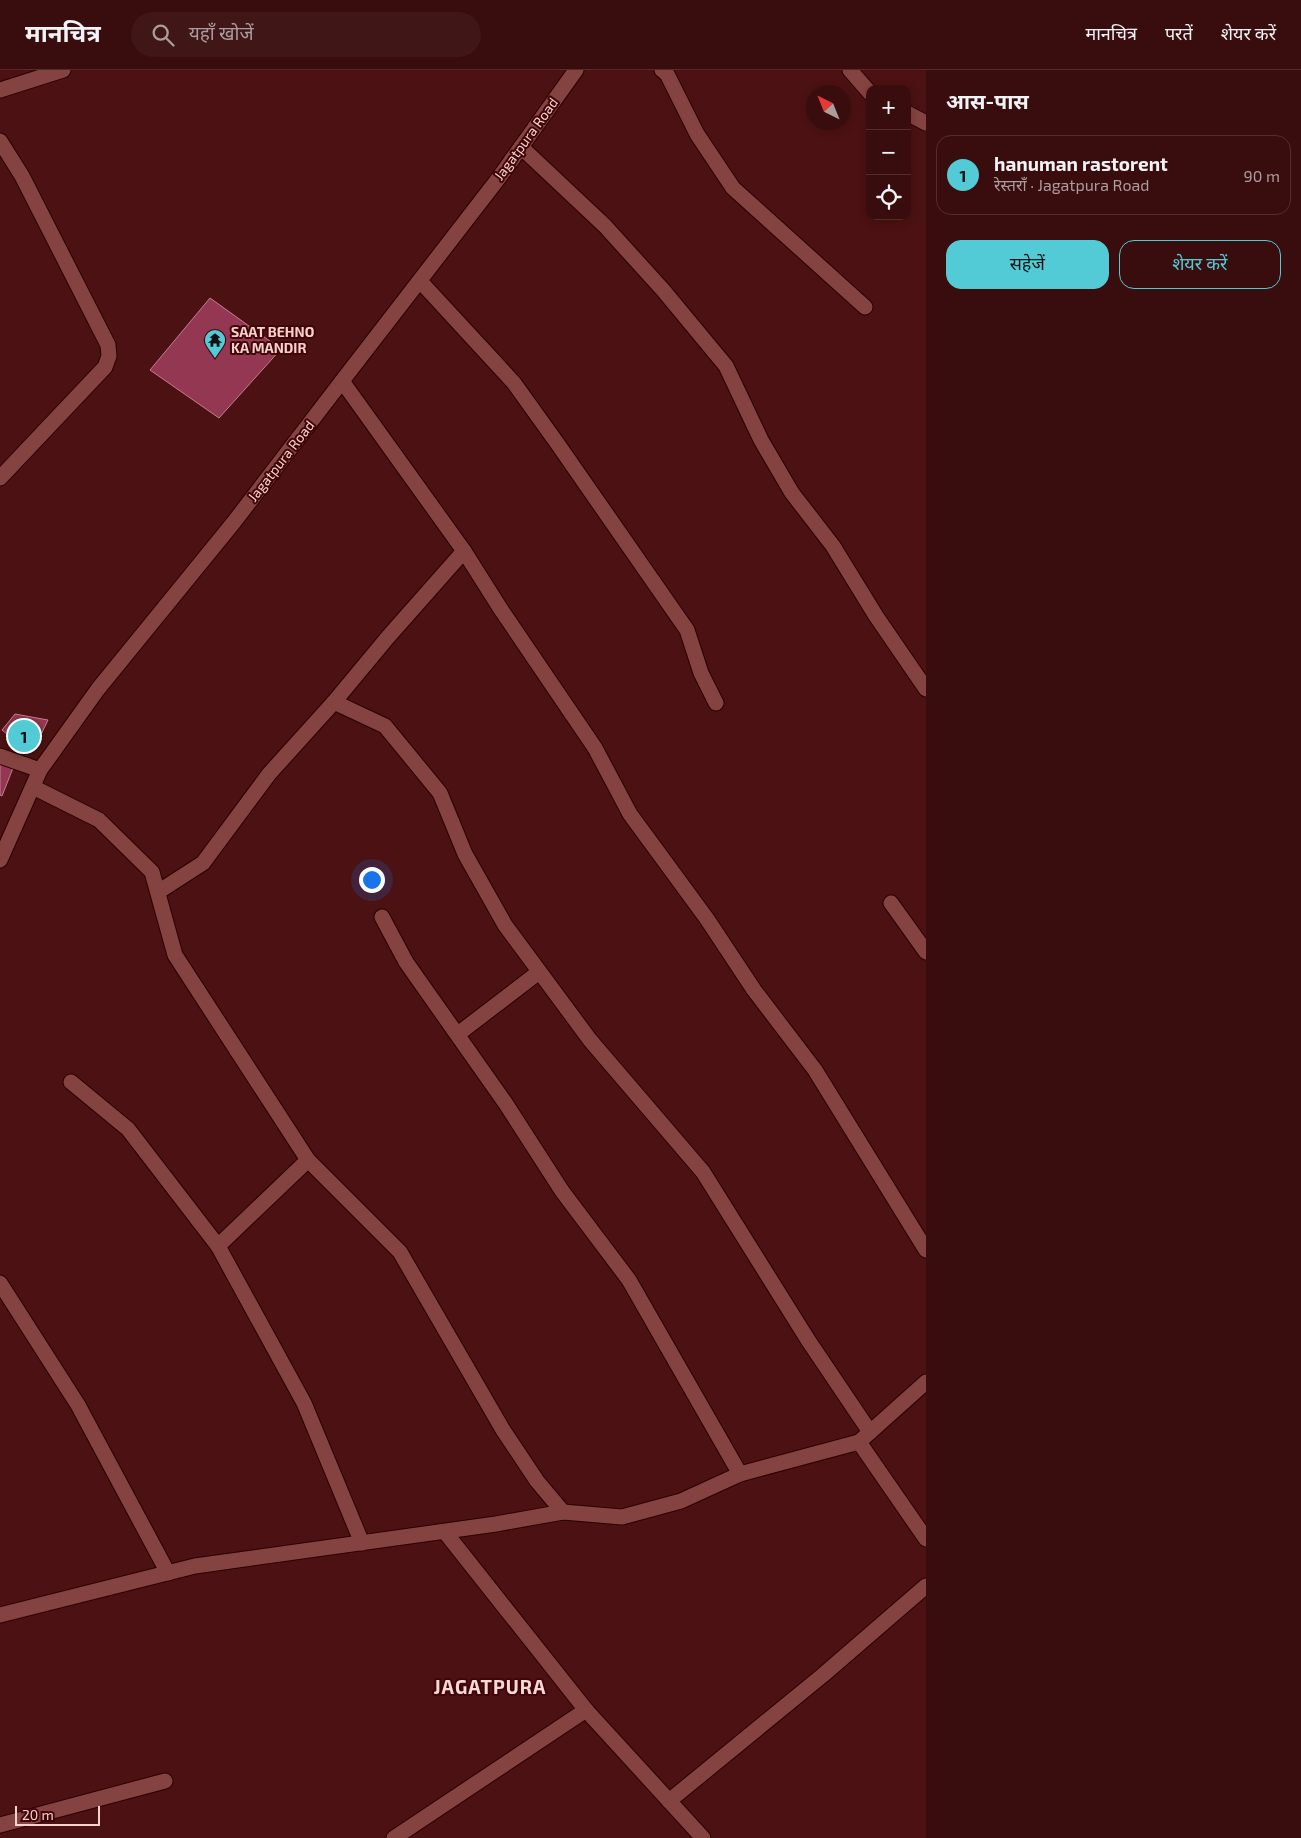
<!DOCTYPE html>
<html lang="hi">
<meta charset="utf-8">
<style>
body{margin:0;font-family:"Exo 2","Noto Sans Devanagari",sans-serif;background:#401617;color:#f1f3f6}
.controls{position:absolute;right:15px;top:15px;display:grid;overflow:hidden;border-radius:10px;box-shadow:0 2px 8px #0003}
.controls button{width:45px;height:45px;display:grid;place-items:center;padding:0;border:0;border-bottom:1px solid #532d2e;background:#390d0e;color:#f1f3f6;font:25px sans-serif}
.compass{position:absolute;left:806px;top:15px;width:45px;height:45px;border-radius:50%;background:#390d0e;box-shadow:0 2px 8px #0003;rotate:317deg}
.scale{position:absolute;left:15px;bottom:12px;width:85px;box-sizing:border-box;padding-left:5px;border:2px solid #f8d1cd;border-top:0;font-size:14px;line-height:18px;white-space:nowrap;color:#f8d1cd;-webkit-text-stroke:4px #400508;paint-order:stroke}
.you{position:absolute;left:371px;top:809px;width:18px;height:18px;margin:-12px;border:4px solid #fff;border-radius:50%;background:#1a73e8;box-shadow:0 0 0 8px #1a73e833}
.badge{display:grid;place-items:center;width:32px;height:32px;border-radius:50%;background:#52cbd7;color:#111;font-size:16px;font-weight:700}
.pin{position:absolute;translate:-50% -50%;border:2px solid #fff;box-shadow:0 1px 5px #0006}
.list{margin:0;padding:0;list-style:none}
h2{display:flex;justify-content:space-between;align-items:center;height:65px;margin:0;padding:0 20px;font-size:21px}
h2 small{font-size:16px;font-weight:400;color:#ab9c9e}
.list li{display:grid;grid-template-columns:32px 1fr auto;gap:15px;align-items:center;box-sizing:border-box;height:80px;margin:0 10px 10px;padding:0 10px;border:1px solid #532d2e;border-radius:15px}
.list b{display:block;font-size:19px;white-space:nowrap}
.list p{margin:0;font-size:16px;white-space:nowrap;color:#ab9c9e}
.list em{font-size:16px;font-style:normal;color:#ab9c9e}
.actions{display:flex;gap:10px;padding:15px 20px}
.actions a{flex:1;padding:11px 0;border:1px solid #52cbd7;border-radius:15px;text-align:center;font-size:18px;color:#52cbd7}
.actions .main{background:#52cbd7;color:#111}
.icon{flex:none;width:28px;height:28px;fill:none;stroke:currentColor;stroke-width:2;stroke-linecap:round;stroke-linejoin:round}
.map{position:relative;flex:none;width:926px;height:1768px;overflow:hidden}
header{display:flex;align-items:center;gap:30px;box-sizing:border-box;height:70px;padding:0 25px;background:#390d0e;border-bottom:1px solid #532d2e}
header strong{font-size:24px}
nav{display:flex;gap:28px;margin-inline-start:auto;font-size:18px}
.search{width:350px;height:45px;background:#401617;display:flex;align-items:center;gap:12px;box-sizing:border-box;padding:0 18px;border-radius:28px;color:#ab9c9e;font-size:19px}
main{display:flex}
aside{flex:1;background:#390d0e}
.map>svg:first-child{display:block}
.building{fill:#933753;stroke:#c47e8f}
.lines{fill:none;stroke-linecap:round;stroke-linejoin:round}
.street-casing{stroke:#2a0103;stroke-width:17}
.secondary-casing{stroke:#2a0103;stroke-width:17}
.street{stroke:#844340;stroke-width:15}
.secondary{stroke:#844340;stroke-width:15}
.labels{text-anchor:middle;stroke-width:4;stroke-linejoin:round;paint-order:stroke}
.street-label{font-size:14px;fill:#f8d1cd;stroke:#400508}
.poi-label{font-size:14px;font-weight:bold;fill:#f8d1cd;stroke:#400508;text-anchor:start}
.district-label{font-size:19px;font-weight:bold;letter-spacing:1px;fill:#f7d8d5;stroke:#400508}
</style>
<header>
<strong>मानचित्र</strong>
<div class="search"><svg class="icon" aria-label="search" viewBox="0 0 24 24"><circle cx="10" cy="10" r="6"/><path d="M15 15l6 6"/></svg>यहाँ खोजें</div>
<nav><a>मानचित्र</a><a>परतें</a><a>शेयर करें</a></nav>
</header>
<main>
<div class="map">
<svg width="926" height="1768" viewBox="0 0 926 1768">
<rect width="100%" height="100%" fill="#4c1112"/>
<!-- building -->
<g class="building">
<polygon points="210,228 281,279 219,348 150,300"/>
<polygon points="15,644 48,650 35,677 15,671 2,660"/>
<polygon points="0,694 13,698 2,726 0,725"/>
</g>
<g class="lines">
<!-- street casing -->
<g class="street-casing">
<g id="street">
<polyline points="662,0 667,4 697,64 733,118 865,237"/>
<polyline points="850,0 870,23"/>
<polyline points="0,20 63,0"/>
<polyline points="907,43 926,53"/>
<polyline points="0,71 22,106 108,275 109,286 105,297 0,408"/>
<polyline points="521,77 605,156 663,220 726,296 761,370 792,423 833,476 876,546 926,619"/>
<polyline points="420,211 514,313 557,373 687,560 701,603 716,633"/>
<polyline points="342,311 464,481 500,538 595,678 630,744 707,849 754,920 815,1000 926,1180"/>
<polyline points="334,632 385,656 440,723 465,784 505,855 590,970 703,1102 808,1270 870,1362"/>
<polyline points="0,686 40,700"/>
<polyline points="33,717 99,750 152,802 175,885 308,1090 400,1182 503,1360 537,1411 563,1442"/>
<polyline points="158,822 203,793 269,704 334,632 388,567 464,481"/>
<polyline points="891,833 926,882"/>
<polyline points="382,847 406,892 506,1034 562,1121 629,1210 740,1404"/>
<polyline points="458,964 539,902"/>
<polyline points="71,1012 128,1059 218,1176 304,1333 362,1473"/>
<polyline points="218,1176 308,1090"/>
<polyline points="0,1213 78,1335 168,1503"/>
<polyline points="859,1372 926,1469"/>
<polyline points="0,1545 195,1496 496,1454 563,1442 622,1447 681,1431 740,1404 859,1372 926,1312"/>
<polyline points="586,1640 703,1768"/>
<polyline points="669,1731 823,1605 926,1516"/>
<polyline points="0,1755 165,1711"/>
<polyline points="394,1768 586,1640 445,1462"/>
</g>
</g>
<!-- secondary casing -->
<g class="secondary-casing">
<polyline id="secondary" points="0,790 40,700 98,619 234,452 342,311 498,109 576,0"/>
</g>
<!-- street -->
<use href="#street" class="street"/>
<!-- secondary -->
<use href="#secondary" class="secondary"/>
</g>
<!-- icons -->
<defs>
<g id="temple-pin" transform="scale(1.125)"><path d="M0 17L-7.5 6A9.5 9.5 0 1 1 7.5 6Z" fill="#52cbd7" stroke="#400508"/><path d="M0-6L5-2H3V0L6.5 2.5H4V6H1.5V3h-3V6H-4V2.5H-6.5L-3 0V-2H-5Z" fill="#111"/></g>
</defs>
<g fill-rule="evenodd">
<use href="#temple-pin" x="215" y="270"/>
</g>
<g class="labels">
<!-- street labels -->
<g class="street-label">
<text transform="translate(526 69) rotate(-54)" y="5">Jagatpura Road</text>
<text transform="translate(281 391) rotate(-52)" y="5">Jagatpura Road</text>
</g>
<!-- poi labels -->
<g class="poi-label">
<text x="231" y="267">SAAT BEHNO<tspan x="231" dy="16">KA MANDIR</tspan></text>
</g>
<!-- district labels -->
<g class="district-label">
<text x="490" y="1624">JAGATPURA</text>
</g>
</g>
</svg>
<div class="controls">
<button>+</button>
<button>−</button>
<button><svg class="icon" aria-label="locate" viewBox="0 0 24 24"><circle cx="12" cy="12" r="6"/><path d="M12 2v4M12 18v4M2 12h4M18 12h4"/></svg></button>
</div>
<svg class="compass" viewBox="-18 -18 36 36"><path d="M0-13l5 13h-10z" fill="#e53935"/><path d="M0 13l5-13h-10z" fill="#ab9c9e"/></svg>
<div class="scale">20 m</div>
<div class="you"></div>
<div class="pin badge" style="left:24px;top:666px">1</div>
</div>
<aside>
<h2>आस-पास<small></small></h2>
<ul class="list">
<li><span class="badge">1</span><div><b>hanuman rastorent</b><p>रेस्तराँ · Jagatpura Road</p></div><em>90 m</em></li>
</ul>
<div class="actions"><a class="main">सहेजें</a><a>शेयर करें</a></div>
</aside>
</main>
